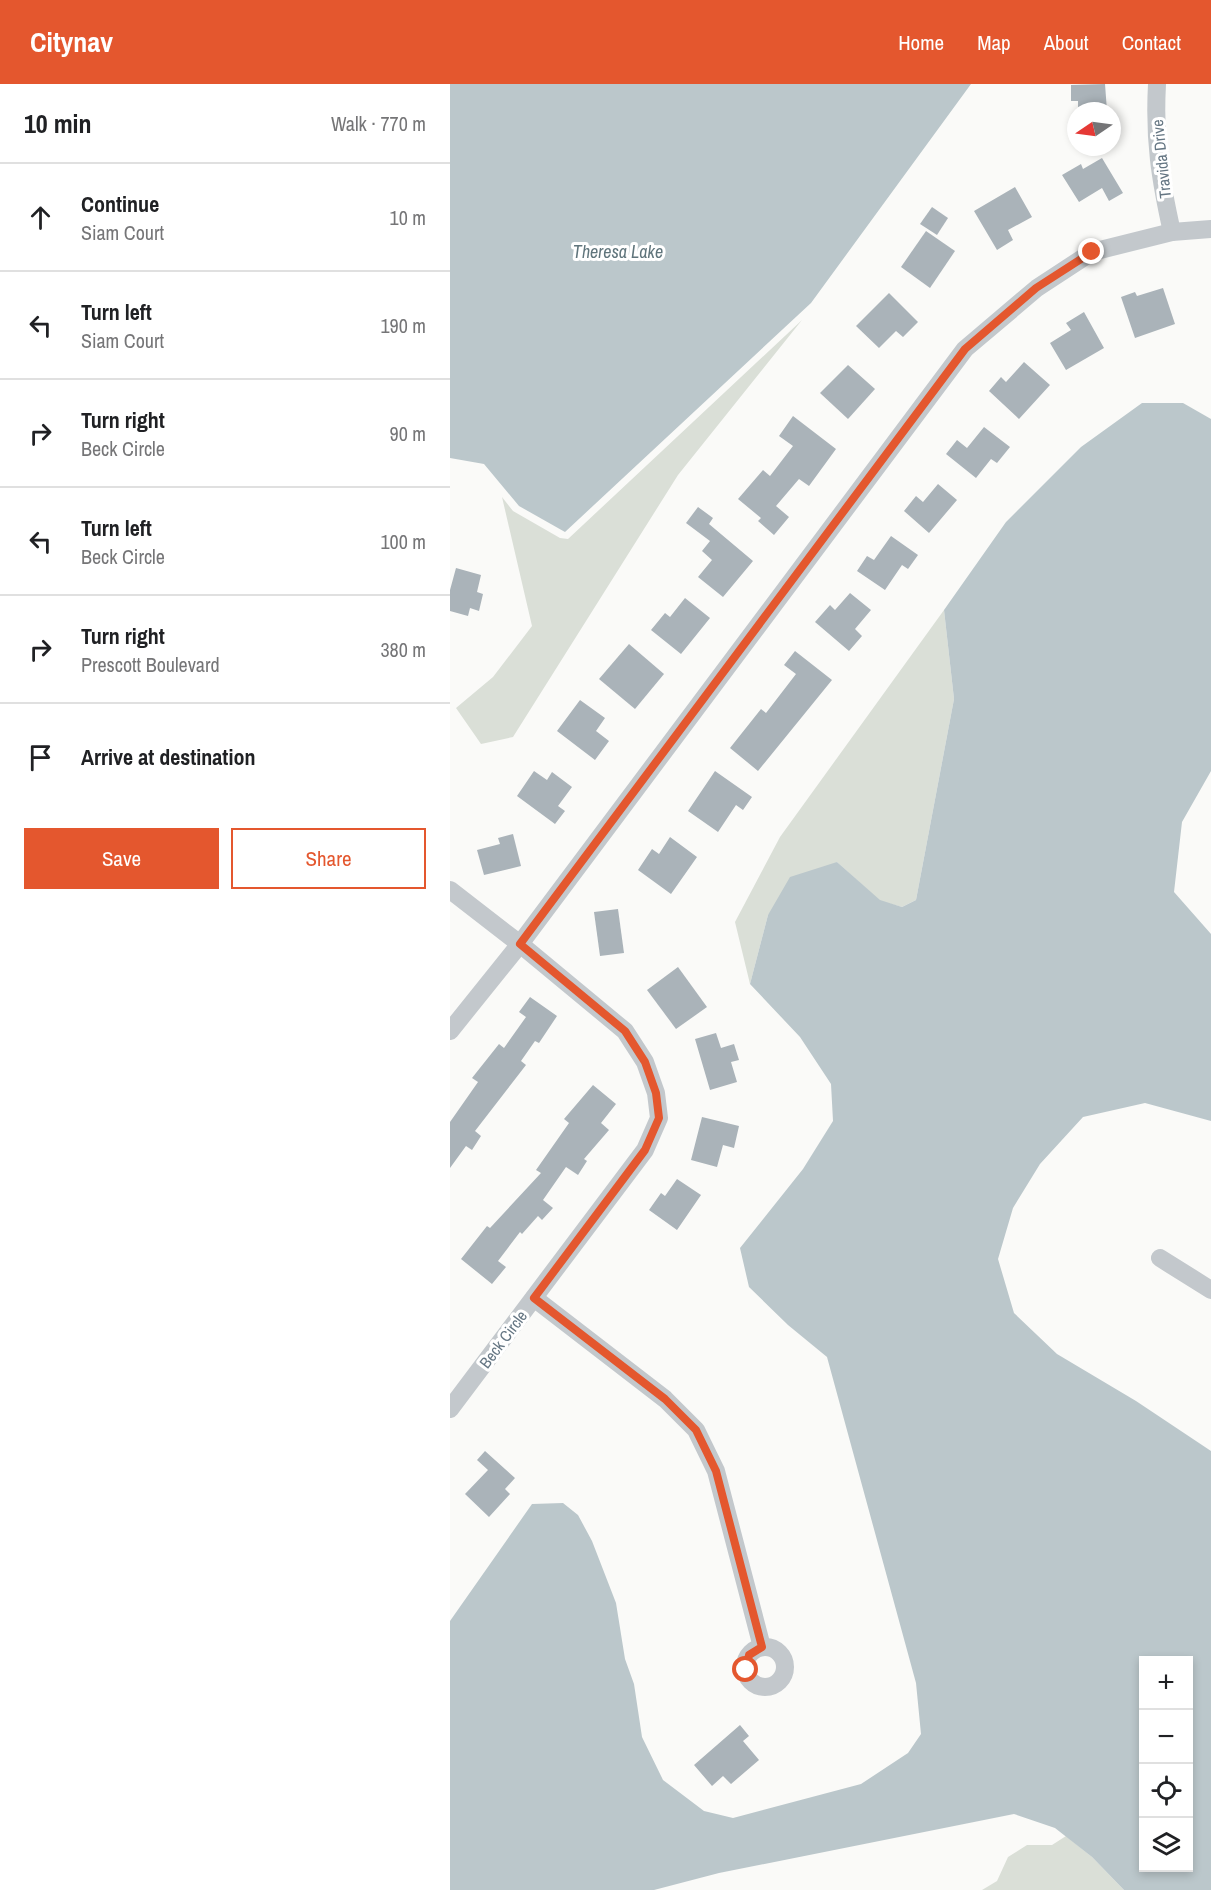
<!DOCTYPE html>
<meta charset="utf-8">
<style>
body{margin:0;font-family:"Archivo Narrow",sans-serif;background:#f6f6f6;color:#202124}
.controls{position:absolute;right:18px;bottom:18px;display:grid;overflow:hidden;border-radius:0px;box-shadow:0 3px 9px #0003}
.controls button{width:54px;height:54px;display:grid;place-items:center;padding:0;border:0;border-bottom:2px solid #e0e0e0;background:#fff;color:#202124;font:30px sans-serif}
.compass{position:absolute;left:617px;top:18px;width:54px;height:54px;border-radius:50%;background:#fff;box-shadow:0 3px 9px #0003;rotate:257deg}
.stop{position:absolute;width:18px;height:18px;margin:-14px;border:4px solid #e4572e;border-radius:50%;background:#fff}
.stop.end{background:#e4572e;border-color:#fff;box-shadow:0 2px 6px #0008}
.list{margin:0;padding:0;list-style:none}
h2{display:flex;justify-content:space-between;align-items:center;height:78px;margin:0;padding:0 24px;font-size:26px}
h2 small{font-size:20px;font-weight:400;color:#757577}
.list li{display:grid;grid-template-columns:39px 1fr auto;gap:18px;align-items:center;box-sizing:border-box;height:108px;padding:0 24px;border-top:2px solid #e0e0e0}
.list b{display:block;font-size:22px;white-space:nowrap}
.list p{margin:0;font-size:20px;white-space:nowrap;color:#757577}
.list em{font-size:20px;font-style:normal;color:#757577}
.actions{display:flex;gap:12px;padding:18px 24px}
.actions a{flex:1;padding:14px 0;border:2px solid #e4572e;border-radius:0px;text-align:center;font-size:21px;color:#e4572e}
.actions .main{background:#e4572e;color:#fff}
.icon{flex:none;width:33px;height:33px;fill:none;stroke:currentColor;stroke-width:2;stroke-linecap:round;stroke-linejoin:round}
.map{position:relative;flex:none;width:761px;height:1806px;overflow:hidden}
header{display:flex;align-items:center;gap:36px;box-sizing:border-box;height:84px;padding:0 30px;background:#e4572e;color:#fff}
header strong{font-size:28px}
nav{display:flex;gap:33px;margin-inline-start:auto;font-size:21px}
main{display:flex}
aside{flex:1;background:#fff}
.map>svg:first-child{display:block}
.green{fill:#dadfd7}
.water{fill:#bbc7cb;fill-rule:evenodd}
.building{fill:#aab3b9}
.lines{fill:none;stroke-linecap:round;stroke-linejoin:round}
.minor{stroke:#c3c8cc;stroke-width:18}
.route{stroke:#e4572e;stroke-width:8}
.labels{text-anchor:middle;stroke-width:6;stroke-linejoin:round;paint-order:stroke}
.street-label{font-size:16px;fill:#657683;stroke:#fff}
.water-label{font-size:18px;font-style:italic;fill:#60757c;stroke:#fff}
</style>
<header>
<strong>Citynav</strong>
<nav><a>Home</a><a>Map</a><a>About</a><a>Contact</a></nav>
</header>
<main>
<aside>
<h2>10 min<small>Walk · 770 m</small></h2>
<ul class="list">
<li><svg class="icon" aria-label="ahead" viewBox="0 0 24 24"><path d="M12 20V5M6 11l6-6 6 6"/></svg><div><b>Continue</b><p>Siam Court</p></div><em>10 m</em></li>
<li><svg class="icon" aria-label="left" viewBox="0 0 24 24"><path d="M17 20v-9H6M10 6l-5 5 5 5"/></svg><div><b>Turn left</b><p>Siam Court</p></div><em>190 m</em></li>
<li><svg class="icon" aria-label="right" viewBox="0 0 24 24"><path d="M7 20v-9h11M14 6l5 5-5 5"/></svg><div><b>Turn right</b><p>Beck Circle</p></div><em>90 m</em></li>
<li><svg class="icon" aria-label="left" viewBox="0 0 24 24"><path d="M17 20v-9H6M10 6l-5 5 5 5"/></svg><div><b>Turn left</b><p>Beck Circle</p></div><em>100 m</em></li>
<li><svg class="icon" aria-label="right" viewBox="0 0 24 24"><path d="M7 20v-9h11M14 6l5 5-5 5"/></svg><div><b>Turn right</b><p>Prescott Boulevard</p></div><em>380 m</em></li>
<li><svg class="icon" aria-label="arrive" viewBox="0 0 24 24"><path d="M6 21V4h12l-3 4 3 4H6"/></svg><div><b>Arrive at destination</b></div></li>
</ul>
<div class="actions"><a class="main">Save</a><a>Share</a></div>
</aside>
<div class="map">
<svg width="761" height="1806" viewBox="0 0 761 1806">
<rect width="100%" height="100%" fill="#fafaf8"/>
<!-- green -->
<g class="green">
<polygon points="352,236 228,391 63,653 31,660 6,624 43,593 82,542 52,413 63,427 110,454 118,455"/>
<polygon points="494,526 504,615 466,816 452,823 430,817 387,778 318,831 300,900 285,838 330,753"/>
<polygon points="616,1752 642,1773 674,1806 532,1806 547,1797 558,1773 577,1761 602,1761"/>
</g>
<!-- water -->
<g class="water">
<polygon points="0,0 521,0 361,219 115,448 69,422 34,380 0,374"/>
<path d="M692,319H733L761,335V687L732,738L724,808L761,850V1037L695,1019L633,1033L590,1080L563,1124L548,1175L564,1229L607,1270L686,1317L761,1367V1806H674L642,1773L605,1744L564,1730L269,1789L204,1806H0V1537L82,1420L113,1419L128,1431L142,1457L166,1519L175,1575L184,1600L192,1653L213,1696L254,1727L283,1734L411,1700L458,1669L471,1650L466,1599L377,1273L338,1241L299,1203L290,1164L353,1085L383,1037L381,1000L350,953L300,900L318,831L340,793L387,778L430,816L452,823L466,816L504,615L494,526L556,438L631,363ZM694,1576H738V1784H694Z"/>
</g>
<!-- building -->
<g class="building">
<polygon points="655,0 657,27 628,27 628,17 621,17 621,1"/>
<polygon points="652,74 673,109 659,117 652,104 629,118 612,91 631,80 633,85"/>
<polygon points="565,103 582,133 558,146 563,156 547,166 524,127"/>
<polygon points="482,123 498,134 487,151 470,140"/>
<polygon points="476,147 505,167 480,204 451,183"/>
<polygon points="713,204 725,240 685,254 671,213 685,208 687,212"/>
<polygon points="439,209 468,238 453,253 446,247 429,264 406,242"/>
<polygon points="634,228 654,264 616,286 600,259 621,246 616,239"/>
<polygon points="574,278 600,301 569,335 539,307 551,293 556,298"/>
<polygon points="398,281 425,305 398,335 370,309"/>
<polygon points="343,332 386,365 359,402 349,395 326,422 339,433 324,451 308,437 311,434 288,415 313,386 320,392 343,362 329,352"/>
<polygon points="534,343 560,363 547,379 541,375 526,394 496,370 507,356 517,364"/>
<polygon points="488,400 507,416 479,449 454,427 466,412 473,418"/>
<polygon points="248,423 263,434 259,440 303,477 273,513 248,493 262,476 252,467 260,457 236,439"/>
<polygon points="441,452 468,471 458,485 452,481 435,506 407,487 417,472 424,476"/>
<polygon points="6,484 31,491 27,508 33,510 29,527 20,524 18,532 0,527 0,506"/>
<polygon points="400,509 421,526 405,545 412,552 399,567 365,538 380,521 385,526"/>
<polygon points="235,514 260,534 231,570 201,546 215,529 220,533"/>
<polygon points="179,560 214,590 185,625 149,595"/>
<polygon points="345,567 382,596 308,687 280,664 311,625 316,629 346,590 334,581"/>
<polygon points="130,616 155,634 146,647 159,657 145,676 107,647"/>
<polygon points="84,687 97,696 102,688 122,703 108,722 115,727 105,740 67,712"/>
<polygon points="265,687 302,713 293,726 286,721 268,748 238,727"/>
<polygon points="63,750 71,782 34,791 27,766 50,760 48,754"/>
<polygon points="220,753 247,773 221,810 188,786 202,765 209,770"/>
<polygon points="168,825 174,869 150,872 144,828"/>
<polygon points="228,883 257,923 226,945 197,906"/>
<polygon points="80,913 107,932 89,959 85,957 71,977 76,981 25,1047 31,1052 22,1066 16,1062 0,1084 0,1038 28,998 22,994 49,960 54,964 76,933 69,928"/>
<polygon points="266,949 271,964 284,960 289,976 281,978 287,998 260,1006 245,955"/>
<polygon points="143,1001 166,1020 151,1039 159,1046 134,1075 137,1077 128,1091 116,1083 93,1116 103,1124 92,1136 88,1132 72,1150 70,1148 48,1177 56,1183 42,1200 11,1175 37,1142 40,1144 91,1089 86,1086 119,1039 114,1035"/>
<polygon points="252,1033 289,1042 284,1064 273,1061 267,1083 241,1076"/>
<polygon points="227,1095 251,1111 227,1146 199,1126 211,1109 215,1112"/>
<polygon points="35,1367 65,1394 55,1405 60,1410 39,1433 15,1410 38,1386 27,1376"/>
<polygon points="290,1641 299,1652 293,1657 309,1676 281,1700 273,1692 262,1702 244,1681"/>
</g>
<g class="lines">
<!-- minor -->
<g class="minor">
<path d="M707,0C704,55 710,95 722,148"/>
<polyline points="0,806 70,860 175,947 195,978 206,1009 209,1034 195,1066 0,1325"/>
<polyline points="0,947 70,860 515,265 587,204 642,168 722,148 761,145"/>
<polyline points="710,1174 761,1206"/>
<polyline points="84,1214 215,1315 246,1346 266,1387 312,1563"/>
<circle cx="315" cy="1583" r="20"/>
</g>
</g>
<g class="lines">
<!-- route -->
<polyline class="route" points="296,1586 299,1571 312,1563 266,1387 246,1346 215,1315 84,1214 195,1066 209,1034 206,1009 195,978 175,947 70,860 515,265 586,204 642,168"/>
</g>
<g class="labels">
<!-- street labels -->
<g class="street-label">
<text transform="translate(711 75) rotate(-96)" y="6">Travida Drive</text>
<text transform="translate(53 1255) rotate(-53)" y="6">Beck Circle</text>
</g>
<!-- water labels -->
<g class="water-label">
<text x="168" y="174">Theresa Lake</text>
</g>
</g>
</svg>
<div class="controls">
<button>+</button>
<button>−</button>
<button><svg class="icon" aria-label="locate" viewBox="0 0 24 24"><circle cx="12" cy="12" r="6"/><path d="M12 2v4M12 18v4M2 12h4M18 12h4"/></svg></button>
<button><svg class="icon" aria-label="layers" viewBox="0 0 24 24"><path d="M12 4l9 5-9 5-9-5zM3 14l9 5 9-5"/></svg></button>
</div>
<svg class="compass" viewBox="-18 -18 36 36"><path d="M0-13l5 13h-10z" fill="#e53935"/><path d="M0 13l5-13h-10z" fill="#757577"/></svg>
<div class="stop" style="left:296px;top:1586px"></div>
<div class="stop end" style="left:642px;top:168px"></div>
</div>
</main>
